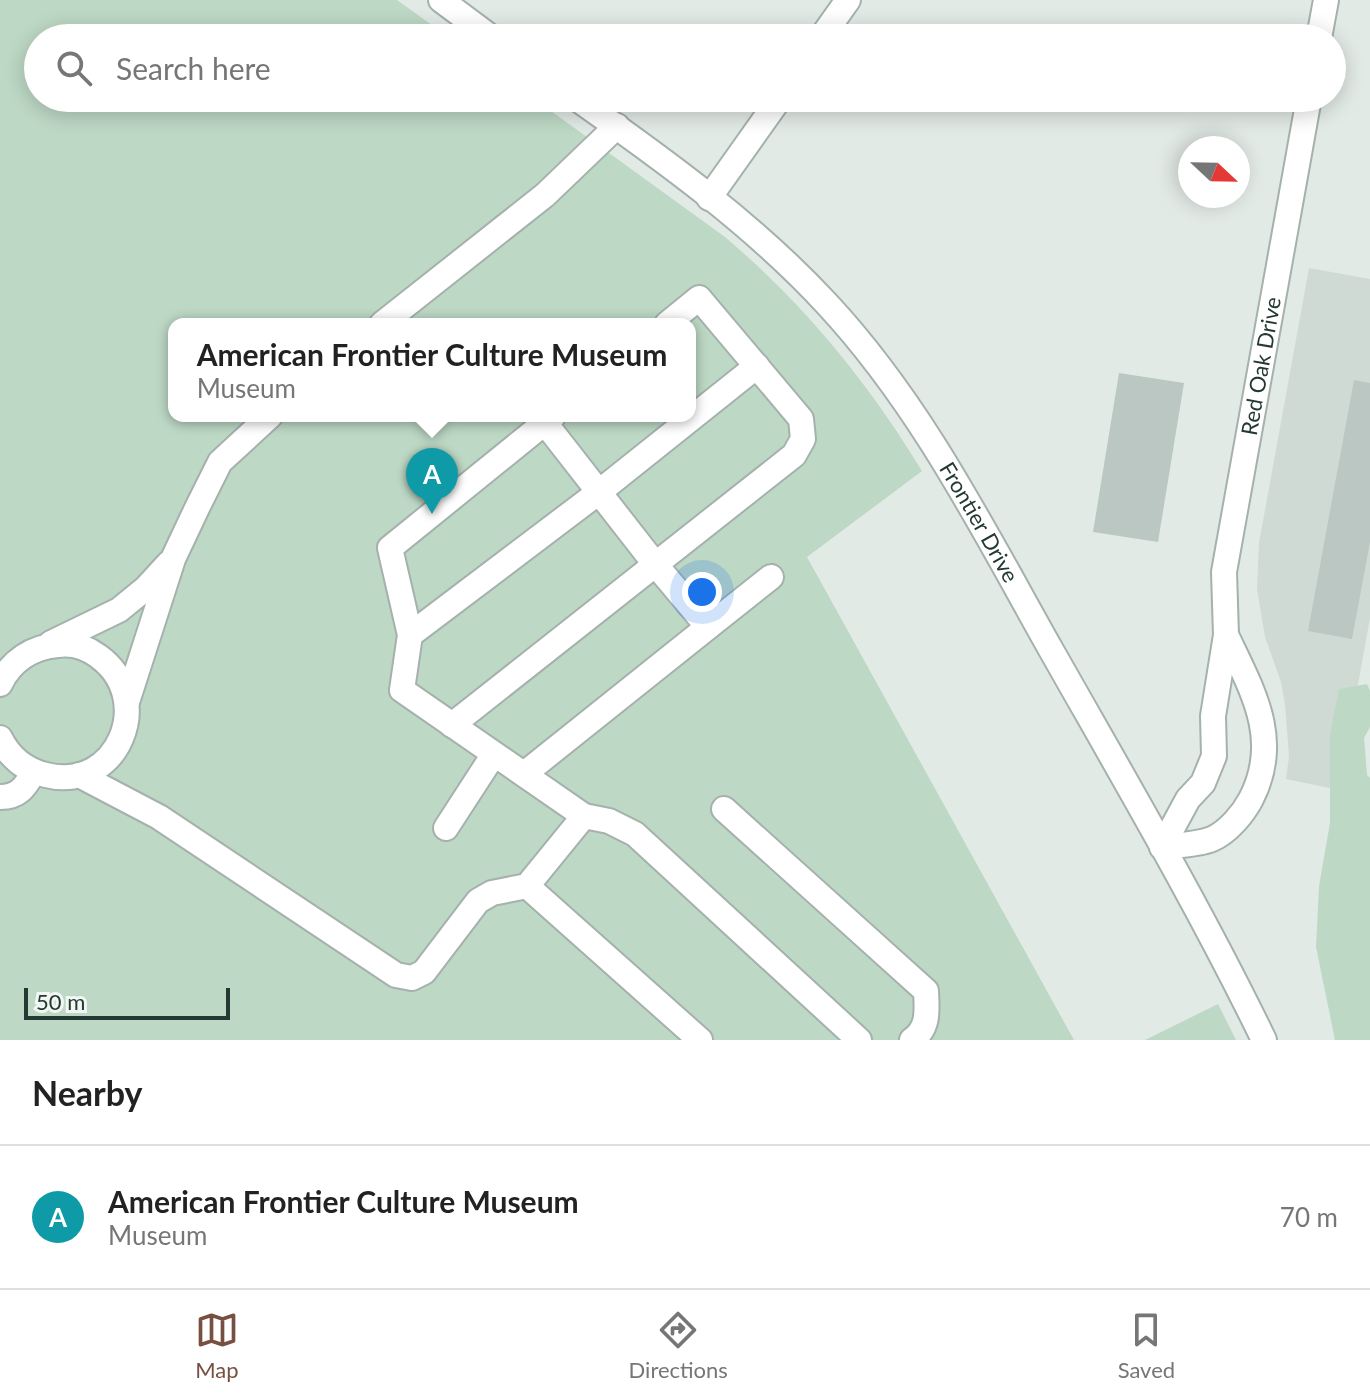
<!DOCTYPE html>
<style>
body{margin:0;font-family:Lato,sans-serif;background:#f6f6f6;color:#222}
.compass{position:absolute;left:1178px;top:136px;width:72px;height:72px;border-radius:50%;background:#fff;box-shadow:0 4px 20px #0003;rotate:112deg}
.scale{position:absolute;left:24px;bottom:20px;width:206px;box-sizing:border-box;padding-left:8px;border:4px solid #243933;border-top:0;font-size:22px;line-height:28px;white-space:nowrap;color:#243933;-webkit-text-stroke:6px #f2f7f4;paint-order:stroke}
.you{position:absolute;left:702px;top:592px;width:28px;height:28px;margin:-20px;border:6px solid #fff;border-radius:50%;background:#1a73e8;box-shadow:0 0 0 12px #1a73e833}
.badge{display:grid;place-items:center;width:52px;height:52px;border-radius:50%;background:#775042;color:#fff;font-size:26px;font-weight:700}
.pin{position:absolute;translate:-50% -66px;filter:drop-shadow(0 2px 4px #0008)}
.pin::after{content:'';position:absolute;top:42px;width:28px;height:24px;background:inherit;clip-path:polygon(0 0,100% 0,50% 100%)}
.popup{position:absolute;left:168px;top:318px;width:528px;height:104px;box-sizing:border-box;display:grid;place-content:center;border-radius:16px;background:#fff;filter:drop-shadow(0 2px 6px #0005);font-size:26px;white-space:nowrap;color:#767676}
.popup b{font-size:30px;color:#222}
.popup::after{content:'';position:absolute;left:50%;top:100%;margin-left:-16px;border:16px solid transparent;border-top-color:#fff}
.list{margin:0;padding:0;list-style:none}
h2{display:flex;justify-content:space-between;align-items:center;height:104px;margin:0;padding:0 32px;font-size:34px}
h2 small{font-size:26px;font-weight:400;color:#767676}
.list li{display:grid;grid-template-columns:52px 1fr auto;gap:24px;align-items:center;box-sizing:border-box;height:144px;padding:0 32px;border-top:2px solid #e0e0e0}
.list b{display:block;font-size:30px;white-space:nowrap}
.list p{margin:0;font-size:26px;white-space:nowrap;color:#767676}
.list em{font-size:26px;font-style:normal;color:#767676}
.icon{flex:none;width:44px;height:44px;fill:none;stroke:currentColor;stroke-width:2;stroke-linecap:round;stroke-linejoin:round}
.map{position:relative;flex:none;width:1370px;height:1040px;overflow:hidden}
.search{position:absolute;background:#fff;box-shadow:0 4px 20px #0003;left:24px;right:24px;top:24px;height:88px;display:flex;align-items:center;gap:20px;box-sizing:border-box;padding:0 28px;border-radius:44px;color:#767676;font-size:30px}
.sheet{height:248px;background:#fff}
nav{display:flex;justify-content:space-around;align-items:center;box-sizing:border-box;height:112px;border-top:2px solid #e0e0e0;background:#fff;font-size:22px;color:#767676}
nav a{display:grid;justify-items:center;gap:4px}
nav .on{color:#775042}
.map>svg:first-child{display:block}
.built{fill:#d0dad5}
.green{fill:#bdd8c5;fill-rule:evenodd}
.building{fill:#bac7c2}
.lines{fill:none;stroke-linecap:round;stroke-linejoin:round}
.minor-casing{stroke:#a5b1ad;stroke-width:28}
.minor{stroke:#fff;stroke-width:24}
.labels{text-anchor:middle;stroke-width:6;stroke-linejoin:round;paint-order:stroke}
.street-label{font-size:22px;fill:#243933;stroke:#f2f7f4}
</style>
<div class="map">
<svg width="1370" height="1040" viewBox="0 0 1370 1040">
<rect width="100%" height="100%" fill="#e2eae6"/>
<!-- built -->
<polygon class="built" points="1309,268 1370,279 1370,618 1339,790 1286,779 1289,757 1285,704 1281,682 1265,637 1257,589 1259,543"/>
<!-- green -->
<g class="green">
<path d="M0,0H397L450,38H38V98H533L725,237C804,304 868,382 922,471L807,557L1074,1040H0ZM174,324H690V416H174Z"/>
<polygon points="1367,684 1370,691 1370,727 1364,738 1367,775 1370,778 1370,1040 1335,1040 1316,947 1319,886 1330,823 1330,734 1339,689"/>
<polygon points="1218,1004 1236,1040 1145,1040"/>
</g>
<!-- building -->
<g class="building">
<polygon points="1119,373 1184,383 1158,542 1093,532"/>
<polygon points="1354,380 1370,383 1370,542 1352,639 1308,631"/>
</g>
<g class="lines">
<!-- minor casing -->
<g class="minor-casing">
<g id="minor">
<polyline points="441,0 492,38"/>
<polyline points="821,38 848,0"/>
<polyline points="1319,38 1326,0"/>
<path id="s1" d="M576,98C664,160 754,225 827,304C921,405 983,529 1050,648C1123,777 1199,906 1264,1040"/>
<polyline points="709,198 780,98"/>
<polyline points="382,324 545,195 617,126"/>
<polyline points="708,627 771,577"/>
<polyline points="410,635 599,492 757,366"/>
<polyline points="51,643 119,610 146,588 168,564"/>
<path d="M0,684C11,661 32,647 58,645C72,643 86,647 98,656C157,698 118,793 46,775C25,770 10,758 0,738"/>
<polyline points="127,702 173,559 198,506 220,462 270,416"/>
<polyline points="452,725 794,455 803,439 801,419 699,298 667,324"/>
<polyline points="524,774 708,627 655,564 545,423"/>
<polyline points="79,775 159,817 396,975 412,978 424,972 478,901 492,893 527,886 584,816 402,690 410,635 390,548 553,416"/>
<path d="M0,797C19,797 25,787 34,772"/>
<path d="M724,809L926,991C927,1011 929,1028 912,1040"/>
<polyline points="584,816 609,821 635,834 859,1040"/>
<polyline points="446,828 494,754"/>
<path id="s2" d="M1162,847L1188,799L1203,783L1214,756L1213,716L1226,635L1224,572L1309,98"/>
<path d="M1162,847C1177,845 1197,845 1212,839C1228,832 1243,814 1251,799C1282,739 1252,690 1226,635"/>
<polyline points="527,886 700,1040"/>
</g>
</g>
<!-- minor -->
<use href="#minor" class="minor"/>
</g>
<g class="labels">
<!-- street labels -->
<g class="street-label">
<text dy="8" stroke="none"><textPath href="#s2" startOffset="500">Red Oak Drive</textPath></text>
<text dy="8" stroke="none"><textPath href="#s1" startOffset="592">Frontier Drive</textPath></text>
</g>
</g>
</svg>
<svg class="compass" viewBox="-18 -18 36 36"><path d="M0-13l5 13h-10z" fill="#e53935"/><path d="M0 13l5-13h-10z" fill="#767676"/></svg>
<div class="scale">50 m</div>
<div class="you"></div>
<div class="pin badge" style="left:432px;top:514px;background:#0f9aa8">A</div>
<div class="popup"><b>American Frontier Culture Museum</b>Museum</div>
<div class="search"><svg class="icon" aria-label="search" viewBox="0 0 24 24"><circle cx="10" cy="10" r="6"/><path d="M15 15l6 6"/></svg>Search here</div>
</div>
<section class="sheet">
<h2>Nearby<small></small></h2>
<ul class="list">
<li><span class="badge" style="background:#0f9aa8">A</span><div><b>American Frontier Culture Museum</b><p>Museum</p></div><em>70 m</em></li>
</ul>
</section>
<nav>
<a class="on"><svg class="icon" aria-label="map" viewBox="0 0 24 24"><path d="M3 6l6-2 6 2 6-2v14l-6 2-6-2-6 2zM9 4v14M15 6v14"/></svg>Map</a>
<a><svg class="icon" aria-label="directions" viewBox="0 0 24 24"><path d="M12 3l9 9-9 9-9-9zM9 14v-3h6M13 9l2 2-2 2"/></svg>Directions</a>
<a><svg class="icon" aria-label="saved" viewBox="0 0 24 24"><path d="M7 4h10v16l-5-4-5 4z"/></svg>Saved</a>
</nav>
